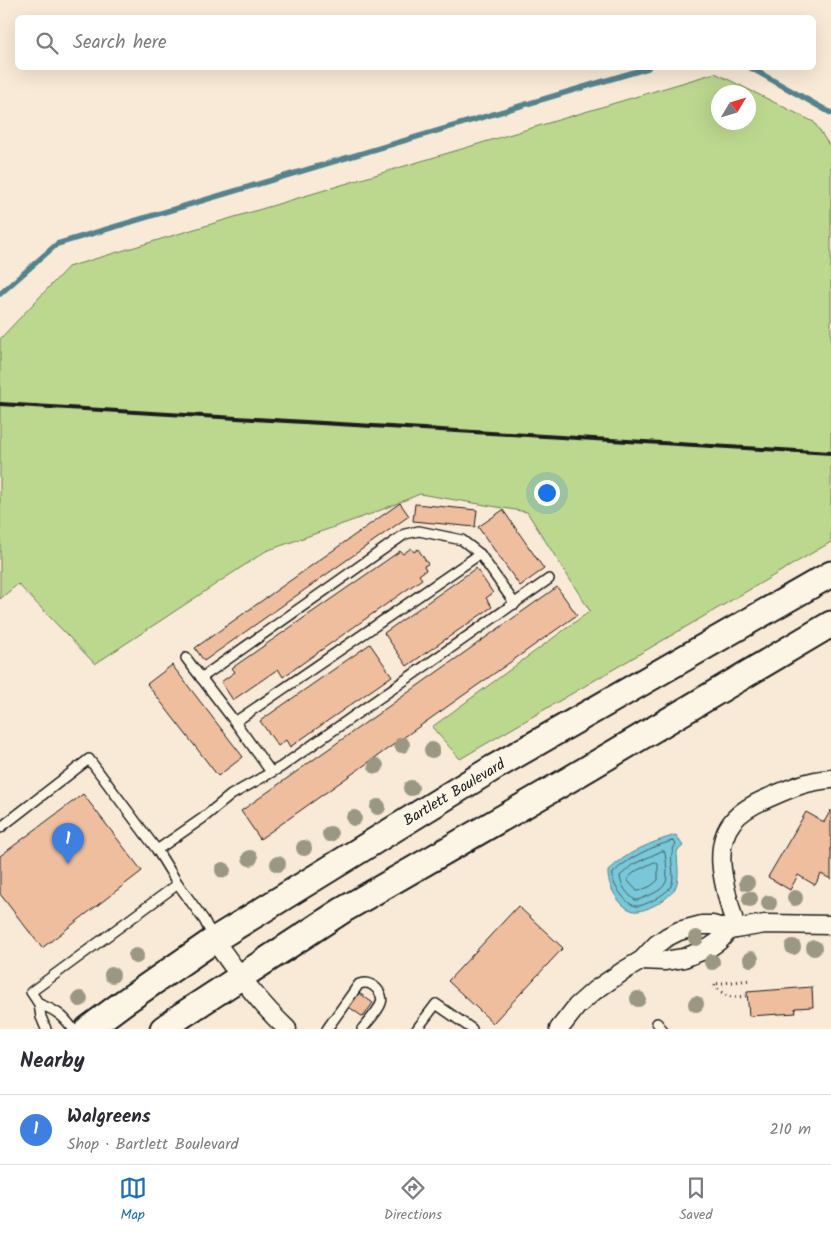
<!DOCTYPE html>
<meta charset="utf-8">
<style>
body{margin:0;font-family:Kalam,sans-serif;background:#f2f2f3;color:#2b2b33}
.compass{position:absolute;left:711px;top:85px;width:45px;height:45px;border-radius:50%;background:#fff;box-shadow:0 5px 20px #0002;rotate:52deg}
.you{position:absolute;left:546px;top:492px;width:18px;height:18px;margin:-12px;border:4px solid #fff;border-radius:50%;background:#1a73e8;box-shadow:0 0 0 8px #1a73e833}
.badge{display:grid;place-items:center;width:32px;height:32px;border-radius:50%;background:#1f6fb2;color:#fff;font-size:16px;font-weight:700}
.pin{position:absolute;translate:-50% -41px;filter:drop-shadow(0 1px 2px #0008)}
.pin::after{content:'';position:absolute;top:26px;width:18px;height:15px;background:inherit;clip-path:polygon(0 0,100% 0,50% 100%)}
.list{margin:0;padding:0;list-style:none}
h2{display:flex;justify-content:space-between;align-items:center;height:65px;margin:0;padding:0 20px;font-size:21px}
h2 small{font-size:16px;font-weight:400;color:#7c7c81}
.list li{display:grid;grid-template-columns:32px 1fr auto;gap:15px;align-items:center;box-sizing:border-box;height:70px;padding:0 20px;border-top:1px solid #e1e1e2}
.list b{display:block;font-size:19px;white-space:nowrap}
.list p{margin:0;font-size:16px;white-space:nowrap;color:#7c7c81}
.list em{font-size:16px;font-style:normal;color:#7c7c81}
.icon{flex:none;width:28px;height:28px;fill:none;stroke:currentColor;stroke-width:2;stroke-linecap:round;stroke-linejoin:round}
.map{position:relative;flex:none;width:831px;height:1029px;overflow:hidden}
.search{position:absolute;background:#fff;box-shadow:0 5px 20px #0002;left:15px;right:15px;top:15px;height:55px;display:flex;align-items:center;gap:12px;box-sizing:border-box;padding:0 18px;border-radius:8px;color:#7c7c81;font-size:19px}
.sheet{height:135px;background:#fff}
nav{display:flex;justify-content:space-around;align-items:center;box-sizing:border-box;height:70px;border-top:1px solid #e1e1e2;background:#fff;font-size:14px;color:#7c7c81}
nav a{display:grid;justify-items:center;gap:2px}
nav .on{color:#1f6fb2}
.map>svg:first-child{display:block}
.green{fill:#bcd88f;stroke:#6c7a56;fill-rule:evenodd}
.water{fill:#79c7d8;stroke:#54838d}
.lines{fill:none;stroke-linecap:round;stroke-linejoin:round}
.shore{stroke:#416067;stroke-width:1}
.stream{stroke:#54838d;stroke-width:5.5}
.building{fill:#eebe9f;stroke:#1c1c1c}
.lane-casing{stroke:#1c1c1c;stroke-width:12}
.street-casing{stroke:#1c1c1c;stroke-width:21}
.secondary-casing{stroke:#1c1c1c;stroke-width:29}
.path{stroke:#1c1c1c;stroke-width:3;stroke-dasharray:1 4;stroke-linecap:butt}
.lane{stroke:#fcf5e5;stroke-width:9}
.street{stroke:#fcf5e5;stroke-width:18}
.secondary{stroke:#fcf5e5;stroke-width:25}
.rail{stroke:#1c1c1c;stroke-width:4}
.tree{fill:#9a9883}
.labels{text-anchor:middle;stroke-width:4;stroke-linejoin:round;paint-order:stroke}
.street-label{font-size:15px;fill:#1c1c1c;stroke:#fcf5e5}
</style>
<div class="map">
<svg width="831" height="1029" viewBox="0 0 831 1029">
<rect width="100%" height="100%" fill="#f9ead7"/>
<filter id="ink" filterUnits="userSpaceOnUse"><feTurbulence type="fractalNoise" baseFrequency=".02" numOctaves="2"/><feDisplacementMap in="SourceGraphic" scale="10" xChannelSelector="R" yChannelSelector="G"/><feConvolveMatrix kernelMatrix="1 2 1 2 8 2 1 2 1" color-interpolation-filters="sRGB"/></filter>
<g filter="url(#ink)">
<!-- green -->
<path class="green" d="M715,73L814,122L831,148V542L460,759L432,727L590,611L527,512L420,494L371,514L266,551L95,664L18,584L0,599V339L68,267ZM718,92H748V122H718Z"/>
<!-- water -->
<path class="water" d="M676,835L683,846L677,851C677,862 680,876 676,886C673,897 645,913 634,911C619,908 607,885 608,871C627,852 651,842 676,835Z"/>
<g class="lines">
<!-- shore -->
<g class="shore">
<path d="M672,841L674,842L676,844C666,857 677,873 671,886C668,893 644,907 636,906C630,905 624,899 621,894C616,888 612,881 613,873C629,857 651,847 672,841Z"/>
<path d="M662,851H664L665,853C666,860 668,876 666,882C662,892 647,896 638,900H635C627,894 621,886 620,876L632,865Z"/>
<polygon points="655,862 658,864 658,880 651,886 639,891 637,891 628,881 628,878 636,871"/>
</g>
<!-- stream -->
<g class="stream">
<polyline points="751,68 831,113"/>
<polyline points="0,294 57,244 648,68"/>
</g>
</g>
<!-- building -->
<g class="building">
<polygon points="400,503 409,516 204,661 195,648"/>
<polygon points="415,504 477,510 475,527 413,521"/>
<polygon points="503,510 544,569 520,586 478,527"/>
<polygon points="411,548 414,552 418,549 428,564 424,566 426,570 419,575 422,579 283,677 278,669 233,700 221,682 235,672 232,668 400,551 403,554"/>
<polygon points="476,568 493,593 486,598 492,607 407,666 384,633"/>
<polygon points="557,587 577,615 260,839 241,811"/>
<polygon points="370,644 392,676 290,747 286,740 278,746 260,721"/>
<polygon points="172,665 243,757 218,776 147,684"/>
<polygon points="83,794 142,871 42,948 0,894 0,856"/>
<polygon points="831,810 831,879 821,874 815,885 798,875 790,890 768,877 806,812 824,822"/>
<polygon points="518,906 563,948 493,1023 448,981"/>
<polygon points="812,987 813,1007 795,1008 796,1013 749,1016 747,992"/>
<polygon points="359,993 373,1003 363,1017 349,1007"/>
</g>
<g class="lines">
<!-- lane casing -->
<g class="lane-casing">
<g id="lane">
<polyline points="186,658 235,722 271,772"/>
<polyline points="201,678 405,534 419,531 462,540 480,554 515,604"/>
<polyline points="235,722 480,554"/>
<polyline points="0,828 89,759 157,850 178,884 204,920 214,939"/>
<polyline points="157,850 203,818 231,795 281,767 549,579"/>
<path d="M39,1004C55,1010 63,1015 73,1029"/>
<polyline points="657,1023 662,1029"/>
<polyline points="46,1029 41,1017 39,1004 31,992 178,884"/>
<path d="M327,1029L359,984C367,982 371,983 377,989C380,992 383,998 381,1003C379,1010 367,1023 362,1029"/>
<polyline points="417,1029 436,1004 472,1029"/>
</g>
</g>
<!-- street casing -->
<g class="street-casing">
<g id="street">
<path d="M736,929C728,896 709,850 733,821C742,810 756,803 768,798C791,788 806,781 831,779"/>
<path d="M214,940C237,972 258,1002 287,1029"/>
<polyline points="642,960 664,961 684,958 709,948 719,941 729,930"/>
<polyline points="559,1029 577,1006 594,991 625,970 642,960 657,944 667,937 679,931 702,925 713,925 729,930 765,924 831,925"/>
</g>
</g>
<!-- secondary casing -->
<g class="secondary-casing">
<g id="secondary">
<polyline points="88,1029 123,1003 214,940 493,768 831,574"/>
<polyline points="163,1029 181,1016 343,910 570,779 831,624"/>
</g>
</g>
<!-- path -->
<path class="path" d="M746,996C730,998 724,998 714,984L751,980"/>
<!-- lane -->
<use href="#lane" class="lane"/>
<!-- street -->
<use href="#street" class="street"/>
<!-- secondary -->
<use href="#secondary" class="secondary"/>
<!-- rail -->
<polyline class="rail" points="0,404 831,453"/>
</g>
<!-- trees -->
<g class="tree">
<circle cx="402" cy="745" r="8"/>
<circle cx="432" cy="750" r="8"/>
<circle cx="376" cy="766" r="8"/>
<circle cx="411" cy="788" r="8"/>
<circle cx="378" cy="807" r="8"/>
<circle cx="354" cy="818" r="8"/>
<circle cx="330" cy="834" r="8"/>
<circle cx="304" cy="848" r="8"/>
<circle cx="250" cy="858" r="8"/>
<circle cx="278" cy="864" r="8"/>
<circle cx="223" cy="870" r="8"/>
<circle cx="747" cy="883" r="8"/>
<circle cx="795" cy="898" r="8"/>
<circle cx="750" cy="899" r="8"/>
<circle cx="769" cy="903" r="8"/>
<circle cx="696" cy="938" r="8"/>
<circle cx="793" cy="947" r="8"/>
<circle cx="814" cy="948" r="8"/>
<circle cx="136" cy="956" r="8"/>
<circle cx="751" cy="959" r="8"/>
<circle cx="712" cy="962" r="8"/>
<circle cx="112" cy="975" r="8"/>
<circle cx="80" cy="999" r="8"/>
<circle cx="638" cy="999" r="8"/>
<circle cx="696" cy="1004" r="8"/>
</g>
</g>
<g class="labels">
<!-- street labels -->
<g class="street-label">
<text transform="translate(454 792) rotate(-31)" y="5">Bartlett Boulevard</text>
</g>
</g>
</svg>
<svg class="compass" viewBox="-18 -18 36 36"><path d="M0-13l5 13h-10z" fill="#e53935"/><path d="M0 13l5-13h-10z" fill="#7c7c81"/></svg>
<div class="you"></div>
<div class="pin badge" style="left:68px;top:864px;background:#3f7fe0">1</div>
<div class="search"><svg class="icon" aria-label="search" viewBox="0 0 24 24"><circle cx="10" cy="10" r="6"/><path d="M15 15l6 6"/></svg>Search here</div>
</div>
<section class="sheet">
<h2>Nearby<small></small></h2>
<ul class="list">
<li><span class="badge" style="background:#3f7fe0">1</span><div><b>Walgreens</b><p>Shop · Bartlett Boulevard</p></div><em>210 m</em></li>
</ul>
</section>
<nav>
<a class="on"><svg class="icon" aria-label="map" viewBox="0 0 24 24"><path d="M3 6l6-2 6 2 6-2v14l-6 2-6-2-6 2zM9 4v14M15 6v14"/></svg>Map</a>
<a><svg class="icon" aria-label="directions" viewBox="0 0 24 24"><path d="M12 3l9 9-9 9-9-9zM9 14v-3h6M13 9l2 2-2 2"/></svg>Directions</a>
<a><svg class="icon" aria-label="saved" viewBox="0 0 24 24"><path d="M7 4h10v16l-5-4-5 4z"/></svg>Saved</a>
</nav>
